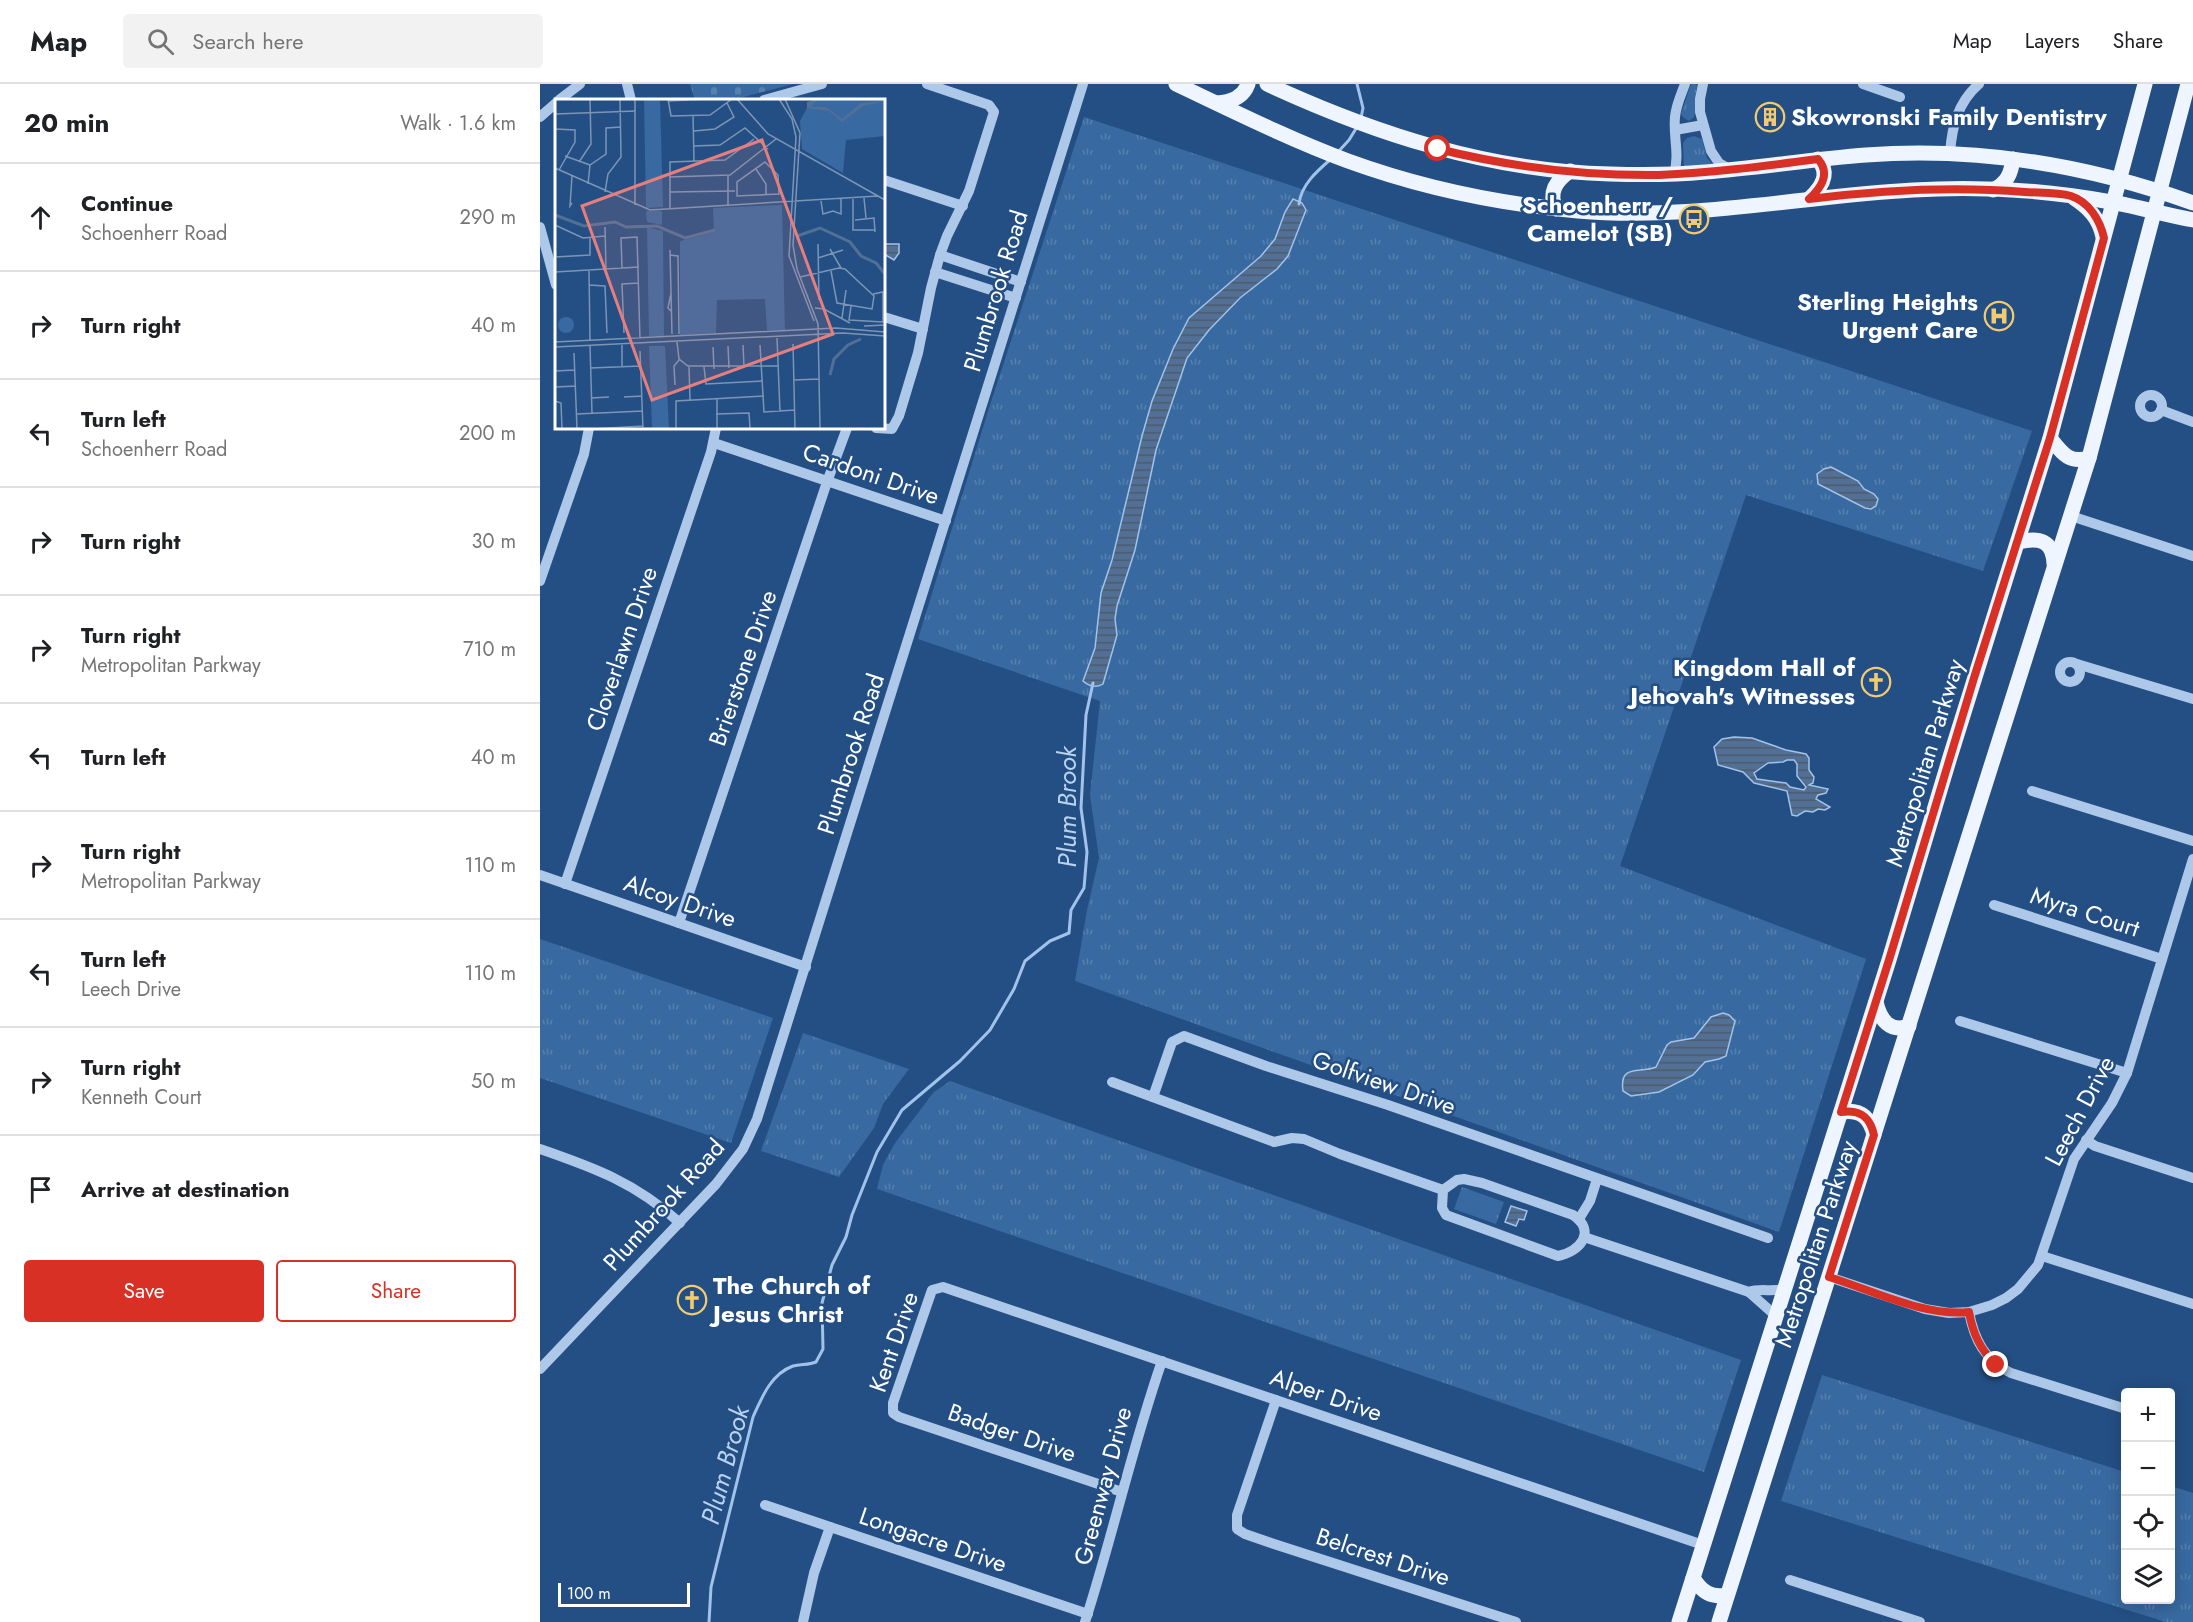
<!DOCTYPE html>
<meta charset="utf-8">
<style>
body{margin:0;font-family:Jost,sans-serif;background:#f2f2f2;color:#202124}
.controls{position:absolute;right:18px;bottom:18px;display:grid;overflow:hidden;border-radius:6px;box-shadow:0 3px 15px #0003}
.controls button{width:54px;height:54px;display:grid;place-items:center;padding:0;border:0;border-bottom:2px solid #e0e0e0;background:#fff;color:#202124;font:30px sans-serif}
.scale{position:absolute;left:18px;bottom:15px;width:132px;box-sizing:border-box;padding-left:6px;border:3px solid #fff;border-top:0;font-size:16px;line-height:21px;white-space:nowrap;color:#fff;-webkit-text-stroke:4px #244f84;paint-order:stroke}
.stop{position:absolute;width:18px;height:18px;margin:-14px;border:4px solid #d93025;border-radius:50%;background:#fff}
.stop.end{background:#d93025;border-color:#fff;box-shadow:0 2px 6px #0008}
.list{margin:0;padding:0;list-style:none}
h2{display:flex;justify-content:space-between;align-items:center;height:78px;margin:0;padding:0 24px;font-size:26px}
h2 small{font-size:20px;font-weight:400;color:#757577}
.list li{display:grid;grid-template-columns:39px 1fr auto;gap:18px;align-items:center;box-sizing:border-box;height:108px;padding:0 24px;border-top:2px solid #e0e0e0}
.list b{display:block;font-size:22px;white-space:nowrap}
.list p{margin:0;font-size:20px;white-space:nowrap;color:#757577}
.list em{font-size:20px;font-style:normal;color:#757577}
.actions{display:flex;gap:12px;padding:18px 24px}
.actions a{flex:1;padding:14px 0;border:2px solid #d93025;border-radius:6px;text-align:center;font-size:21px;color:#d93025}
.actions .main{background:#d93025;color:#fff}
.icon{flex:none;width:33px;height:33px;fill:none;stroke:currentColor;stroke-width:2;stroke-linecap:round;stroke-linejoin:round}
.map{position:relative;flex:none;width:1653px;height:1538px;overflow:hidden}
header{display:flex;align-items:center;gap:36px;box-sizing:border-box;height:84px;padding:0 30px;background:#fff;border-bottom:2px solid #e0e0e0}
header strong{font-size:28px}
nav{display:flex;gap:33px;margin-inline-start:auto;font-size:21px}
.search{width:420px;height:54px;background:#f2f2f2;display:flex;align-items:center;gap:15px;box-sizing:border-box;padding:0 21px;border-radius:6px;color:#757577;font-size:22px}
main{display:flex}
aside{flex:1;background:#fff}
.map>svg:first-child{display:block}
.grass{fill:url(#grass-tufts)}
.cemetery{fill:url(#cemetery-stones)}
.pitch{fill:#3869a0}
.water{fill:url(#water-rules);stroke:#a1c3e9;stroke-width:1.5;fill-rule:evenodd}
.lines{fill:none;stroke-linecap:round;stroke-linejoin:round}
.stream{stroke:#a1c3e9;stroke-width:3}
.minor{stroke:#adc8e8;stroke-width:10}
.major{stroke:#eff5fe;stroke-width:15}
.route{stroke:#d93025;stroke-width:8}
.labels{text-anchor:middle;stroke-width:5;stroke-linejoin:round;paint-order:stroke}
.poi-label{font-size:24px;font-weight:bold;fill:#fff;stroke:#244f84;text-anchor:end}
.street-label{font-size:24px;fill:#fff;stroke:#244f84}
.water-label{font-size:26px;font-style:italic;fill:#b8d2ef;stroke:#244f84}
.inset-river{fill:none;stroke:#527096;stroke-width:3}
.inset-road{fill:none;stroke:#7c95b5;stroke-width:1.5}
.view{fill:#e67e7e;fill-opacity:0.15;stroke:#e67e7e;stroke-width:3}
.inset-edge{fill:none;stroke:#fff;stroke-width:3}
</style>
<header>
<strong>Map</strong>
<div class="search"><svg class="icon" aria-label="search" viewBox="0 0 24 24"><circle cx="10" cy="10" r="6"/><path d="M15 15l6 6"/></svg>Search here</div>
<nav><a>Map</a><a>Layers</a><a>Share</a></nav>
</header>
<main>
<aside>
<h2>20 min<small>Walk · 1.6 km</small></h2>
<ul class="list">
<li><svg class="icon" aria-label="ahead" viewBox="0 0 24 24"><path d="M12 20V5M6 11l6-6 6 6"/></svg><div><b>Continue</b><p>Schoenherr Road</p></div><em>290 m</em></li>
<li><svg class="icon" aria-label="right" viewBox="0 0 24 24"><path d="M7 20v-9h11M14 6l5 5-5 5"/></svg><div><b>Turn right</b></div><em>40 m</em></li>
<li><svg class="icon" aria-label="left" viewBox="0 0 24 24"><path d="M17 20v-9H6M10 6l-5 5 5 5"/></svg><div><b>Turn left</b><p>Schoenherr Road</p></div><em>200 m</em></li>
<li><svg class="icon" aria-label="right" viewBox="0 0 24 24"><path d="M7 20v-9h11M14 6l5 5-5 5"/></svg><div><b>Turn right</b></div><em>30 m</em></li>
<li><svg class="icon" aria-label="right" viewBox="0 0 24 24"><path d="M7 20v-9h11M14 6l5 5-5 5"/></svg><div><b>Turn right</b><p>Metropolitan Parkway</p></div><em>710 m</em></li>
<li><svg class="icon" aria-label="left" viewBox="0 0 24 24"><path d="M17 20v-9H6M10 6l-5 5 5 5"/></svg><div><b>Turn left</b></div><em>40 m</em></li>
<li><svg class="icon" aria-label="right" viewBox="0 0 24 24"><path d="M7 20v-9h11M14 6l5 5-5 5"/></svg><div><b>Turn right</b><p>Metropolitan Parkway</p></div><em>110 m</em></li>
<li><svg class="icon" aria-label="left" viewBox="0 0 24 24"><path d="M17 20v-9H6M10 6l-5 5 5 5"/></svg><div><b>Turn left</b><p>Leech Drive</p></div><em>110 m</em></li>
<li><svg class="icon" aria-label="right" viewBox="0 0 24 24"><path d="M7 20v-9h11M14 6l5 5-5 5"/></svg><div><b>Turn right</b><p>Kenneth Court</p></div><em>50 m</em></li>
<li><svg class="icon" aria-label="arrive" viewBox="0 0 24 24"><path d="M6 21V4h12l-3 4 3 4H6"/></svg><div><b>Arrive at destination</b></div></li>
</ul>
<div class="actions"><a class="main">Save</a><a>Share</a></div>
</aside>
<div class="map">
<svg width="1653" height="1538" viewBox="0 0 1653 1538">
<defs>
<pattern id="grass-tufts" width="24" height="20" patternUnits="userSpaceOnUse" patternTransform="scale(1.5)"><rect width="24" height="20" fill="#3869a0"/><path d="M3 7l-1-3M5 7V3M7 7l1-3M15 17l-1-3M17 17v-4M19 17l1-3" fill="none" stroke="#5680ae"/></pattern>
<pattern id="cemetery-stones" width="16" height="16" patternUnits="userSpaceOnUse" patternTransform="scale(1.5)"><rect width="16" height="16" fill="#3869a0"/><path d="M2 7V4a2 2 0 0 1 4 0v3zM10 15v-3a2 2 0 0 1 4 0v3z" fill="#5680ae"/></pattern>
<pattern id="water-rules" width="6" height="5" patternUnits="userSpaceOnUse" patternTransform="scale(1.5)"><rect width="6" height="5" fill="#527096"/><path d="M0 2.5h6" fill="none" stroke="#4e5a6a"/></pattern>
</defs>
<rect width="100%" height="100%" fill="#244f84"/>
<!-- grass -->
<g class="grass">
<path d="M1151,0H1156L1157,2C1154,13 1157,23 1154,33L1149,37L1143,33L1141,30Z"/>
<polygon points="544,33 1492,347 1443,487 1206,411 1080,782 1326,875 1239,1148 535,897 547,826 559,774 550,711 560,617 378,555 449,324"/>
<polygon points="1154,52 1162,55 1167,74 1173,80 1144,83 1143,59 1147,54"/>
<polygon points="0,855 233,934 191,1059 0,994"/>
<polygon points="263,949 369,985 343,1020 334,1044 299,1093 221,1067"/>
<polygon points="410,997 1201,1276 1164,1388 337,1105 343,1081 355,1059 394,1008"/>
<polygon points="922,1103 964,1118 956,1140 914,1125"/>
<polygon points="1282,1291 1585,1388 1586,1516 1630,1516 1631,1402 1653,1409 1653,1538 1626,1538 1241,1417"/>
</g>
<!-- cemetery -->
<polygon class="cemetery" points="150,0 253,0 192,16 155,16"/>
<!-- pitch -->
<polygon class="pitch" points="928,1109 958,1119 953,1133 923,1123"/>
<!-- water -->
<g class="water">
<path d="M753,115L762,119L766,126L748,172L737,185L700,214L669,246L647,274L616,366L595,466L577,522L575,535L577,551L563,600C557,604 548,602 543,597L555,564L561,509L572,476L602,352L612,317L633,265L649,234L721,172L735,155L745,128Z"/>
<polygon points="344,160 359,160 359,169 354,176 344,170"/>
<polygon points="1291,383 1318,397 1324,405 1334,410 1338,415 1336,422 1331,425 1325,424 1278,400 1277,390 1284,385"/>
<path d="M1194,653L1212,654L1246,666L1266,670L1269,674V686L1274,693L1273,699L1269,701L1288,705L1286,709L1278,711L1276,715L1290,723L1285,726L1278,725L1273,728L1265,727L1257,732L1252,731L1247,707L1214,699L1203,688L1178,681L1174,663L1182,655ZM1247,676H1254L1257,680V692L1266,703L1264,706L1250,703L1246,699L1217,695L1214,689L1228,679L1243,678Z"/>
<path d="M1183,929L1189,931L1195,937L1186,972L1179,975L1165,978L1153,991L1119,1008L1091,1012L1083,1007C1079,979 1100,990 1116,983L1127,961L1131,958L1154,954L1171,933Z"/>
<polygon points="971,1122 987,1127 984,1136 979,1135 976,1142 965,1138"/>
</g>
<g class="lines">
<!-- stream -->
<g class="stream">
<polyline points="817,0 823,24 821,34"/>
<polyline points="798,68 809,56 817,43"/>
<path d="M759,120C761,101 777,87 791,75"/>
<path d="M169,1538L171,1503L213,1333C222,1313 231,1290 253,1282C261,1280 269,1281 276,1278L283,1265L282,1219L292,1181L306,1153L312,1131L337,1068L362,1026L420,977L450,946L474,905L485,877L510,857L529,849L531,826L544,804L547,768L541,724L546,631L553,599"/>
</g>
<!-- minor -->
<g class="minor">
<polyline points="87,0 91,16"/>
<polyline points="1163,0 1160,15 1160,28 1171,67 1179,79 1191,86"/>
<polyline points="1323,0 1360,13"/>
<polyline points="19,16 40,0"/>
<polyline points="224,16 282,0"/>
<polyline points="0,33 16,19"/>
<polyline points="1135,46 1163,41"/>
<path d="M1410,69C1412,42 1418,18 1439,0"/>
<path d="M1134,90C1140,70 1133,53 1135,33C1136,21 1141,11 1145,0"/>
<polyline points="344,96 423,122"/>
<polyline points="0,143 16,201"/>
<polyline points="400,171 481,198"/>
<polyline points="395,188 476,214"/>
<polyline points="344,233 383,245"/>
<circle cx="1611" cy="322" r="11"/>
<polyline points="1621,326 1653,338"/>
<polyline points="336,344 352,345 359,332 378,269 391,204 400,171 407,152 429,107 454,28 449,21 387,0"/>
<polyline points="174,359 406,437"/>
<polyline points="1531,432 1653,472"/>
<polyline points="0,497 44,370 49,344"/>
<circle cx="1530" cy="588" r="10"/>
<polyline points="1537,580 1653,615"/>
<polyline points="1492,707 1653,757"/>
<polyline points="0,791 266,883"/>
<polyline points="25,800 171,368 176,344"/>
<polyline points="1454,821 1622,875"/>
<polyline points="139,839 287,398 307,344"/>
<polyline points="1420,937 1587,989"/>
<polyline points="572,998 734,1058 752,1054 764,1055 800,1070 903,1106"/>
<polyline points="613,1013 632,958 644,952 726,982 848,1021 1228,1154"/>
<polyline points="1546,1056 1555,1062 1653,1094"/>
<path d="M0,1065C55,1084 96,1099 140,1139"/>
<path d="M924,1095L942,1099L1033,1131C1057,1147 1040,1168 1018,1172L906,1131L902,1124L903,1106L917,1096Z"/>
<polyline points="1039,1135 1050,1117 1057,1095"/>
<polyline points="1044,1153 1209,1208"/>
<polyline points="1502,1172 1653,1220"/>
<polyline points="1289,1193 1385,1225 1409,1229 1429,1228 1452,1221 1466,1214 1478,1205 1498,1181 1534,1075 1572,1019 1587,989 1653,775"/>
<path d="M1429,1228C1434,1255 1445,1277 1471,1289L1586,1325"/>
<path d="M1236,1232L1209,1208C1219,1204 1231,1208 1245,1205"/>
<polyline points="0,1285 176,1100 203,1065 217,1035 543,0"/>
<polyline points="736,1316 697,1431 697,1445 705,1450 731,1459 976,1538"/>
<polyline points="582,1408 359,1333 353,1329 353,1319 392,1206 403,1203 1163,1461"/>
<polyline points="225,1421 548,1530"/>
<polyline points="1250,1496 1380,1538"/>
<polyline points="263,1538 274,1489 290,1443"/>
<path d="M545,1538C573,1451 592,1363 622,1277"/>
</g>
<!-- major -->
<g class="major">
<path d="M636,0C693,27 749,55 808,77C882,104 960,120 1038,127C1151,137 1261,112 1373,106C1439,102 1506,106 1571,118C1599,123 1626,131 1653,136"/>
<path d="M727,0C835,50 949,87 1070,90C1101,91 1133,91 1165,88C1219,84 1272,75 1326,71C1438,63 1548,81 1653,119"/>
<path d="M677,19C691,18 703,14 708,0"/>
<path d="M1453,106C1467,99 1471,90 1473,75"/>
<path d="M1534,114C1549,124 1559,134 1563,153"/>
<path d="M1269,115C1281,104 1291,90 1278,75"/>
<path d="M1016,125C1008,108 1016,97 1030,87"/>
<path d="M1510,354C1522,369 1529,380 1549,374"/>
<path d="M1478,458C1499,453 1513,456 1514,480"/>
<path d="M1336,918C1340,936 1350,949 1369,942"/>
<path d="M1301,1028C1320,1025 1330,1033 1334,1051"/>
<path d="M1153,1494C1162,1508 1171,1514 1187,1511"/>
<polyline points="1139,1538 1349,876 1410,673 1510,354 1605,0"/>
<polyline points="1179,1538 1549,374 1648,0"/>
</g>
</g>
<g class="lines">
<!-- route -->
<path class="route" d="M898,65C971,83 1045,92 1119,91C1173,89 1225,82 1278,75C1291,90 1281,104 1269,115C1341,106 1413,102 1485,108C1499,109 1517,108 1531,112C1549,118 1560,136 1564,154L1510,354L1434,594L1349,876L1301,1028C1320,1025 1330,1033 1334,1051L1289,1193C1331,1206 1385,1233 1429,1228C1433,1250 1440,1265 1456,1281"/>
</g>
<!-- icons -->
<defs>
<g id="building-ring" transform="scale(1.5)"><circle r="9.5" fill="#244f84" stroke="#f2cb70" stroke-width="1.5"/><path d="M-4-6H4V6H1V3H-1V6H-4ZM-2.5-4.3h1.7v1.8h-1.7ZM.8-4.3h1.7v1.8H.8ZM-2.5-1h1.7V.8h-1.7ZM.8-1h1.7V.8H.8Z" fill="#f2cb70"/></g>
<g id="bus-ring" transform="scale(1.5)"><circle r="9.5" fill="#244f84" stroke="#f2cb70" stroke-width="1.5"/><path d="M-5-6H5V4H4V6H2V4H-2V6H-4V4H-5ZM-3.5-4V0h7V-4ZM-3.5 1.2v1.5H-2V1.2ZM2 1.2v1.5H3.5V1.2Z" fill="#f2cb70"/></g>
<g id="hospital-ring" transform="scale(1.5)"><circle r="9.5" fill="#244f84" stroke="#f2cb70" stroke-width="1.5"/><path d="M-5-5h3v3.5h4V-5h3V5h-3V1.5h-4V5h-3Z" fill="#f2cb70"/></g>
<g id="church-ring" transform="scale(1.5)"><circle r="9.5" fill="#244f84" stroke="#f2cb70" stroke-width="1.5"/><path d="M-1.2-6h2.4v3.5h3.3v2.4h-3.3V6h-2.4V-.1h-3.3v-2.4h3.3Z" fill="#f2cb70"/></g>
</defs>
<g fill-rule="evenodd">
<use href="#building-ring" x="1230" y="33"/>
<use href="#bus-ring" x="1154" y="135"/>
<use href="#hospital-ring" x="1459" y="232"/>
<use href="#church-ring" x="1336" y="598"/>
<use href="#church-ring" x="152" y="1216"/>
</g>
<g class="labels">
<!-- poi labels -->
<g class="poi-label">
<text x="1251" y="41" text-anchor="start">Skowronski Family Dentistry</text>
<text x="1133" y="129">Schoenherr /<tspan x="1133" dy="28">Camelot (SB)</tspan></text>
<text x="1438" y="226">Sterling Heights<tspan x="1438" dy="28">Urgent Care</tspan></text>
<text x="1315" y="592">Kingdom Hall of<tspan x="1315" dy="28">Jehovah's Witnesses</tspan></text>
<text x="173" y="1210" text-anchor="start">The Church of<tspan x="173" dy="28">Jesus Christ</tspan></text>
</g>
<!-- street labels -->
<g class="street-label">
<text transform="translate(456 207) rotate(-73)" y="8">Plumbrook Road</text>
<text transform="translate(331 390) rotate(19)" y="8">Cardoni Drive</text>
<text transform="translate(82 565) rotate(-71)" y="8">Cloverlawn Drive</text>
<text transform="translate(203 584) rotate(-71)" y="8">Brierstone Drive</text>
<text transform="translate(311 670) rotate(-72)" y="8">Plumbrook Road</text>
<text transform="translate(1385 679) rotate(-73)" y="8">Metropolitan Parkway</text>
<text transform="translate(140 817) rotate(19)" y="8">Alcoy Drive</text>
<text transform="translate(1545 828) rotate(18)" y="8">Myra Court</text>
<text transform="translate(844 999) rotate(19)" y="8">Golfview Drive</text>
<text transform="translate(1540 1027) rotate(-62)" y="8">Leech Drive</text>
<text transform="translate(124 1121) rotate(-48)" y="8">Plumbrook Road</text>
<text transform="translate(1276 1160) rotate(-72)" y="8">Metropolitan Parkway</text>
<text transform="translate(354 1258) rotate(-71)" y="8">Kent Drive</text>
<text transform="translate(786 1311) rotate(19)" y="8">Alper Drive</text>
<text transform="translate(472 1349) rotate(19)" y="8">Badger Drive</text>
<text transform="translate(563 1402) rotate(-75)" y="8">Greenway Drive</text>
<text transform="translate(393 1456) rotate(19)" y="8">Longacre Drive</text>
<text transform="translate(843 1473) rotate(18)" y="8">Belcrest Drive</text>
</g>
<!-- water labels -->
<g class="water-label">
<text transform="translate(527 723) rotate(-90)" y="9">Plum Brook</text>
<text transform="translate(185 1381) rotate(-75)" y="9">Plum Brook</text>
</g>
</g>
<!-- overview -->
<g transform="translate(15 15)">
<rect width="330" height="330" fill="#244f84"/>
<path d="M89,0H105L108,108L91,109ZM263,0H330V37L291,41L288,74L247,50L245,22L254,5ZM227,106L230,231H212L210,200L162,201L161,234L125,236V142L159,133L158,109ZM91,112H107V126L92,123ZM92,128L108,132L109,237H94ZM94,247H110L114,330H97Z" fill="#3869a0"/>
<path d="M3 226a8 8 0 1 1 16 0a8 8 0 1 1-16 0Z" fill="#3869a0"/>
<path d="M263,0L255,8H271L287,20L306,4L330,2L308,7L287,23L274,12L252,9V3Z" fill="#527096"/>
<path class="inset-river" d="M0,116L29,127L60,123L71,128L102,127L130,139L160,131M242,137L265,129L295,143L306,157L321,164L330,175M275,276L279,260L293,246L306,240"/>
<path class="inset-road" d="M113,0L116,17L155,16L177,0M182,0L213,35L330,101M224,0L237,20L241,38L234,157L259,222M230,0L245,34L238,146L242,170L263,225L265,330M113,2L151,0M0,15L81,12M138,16L139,62M0,30L20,31V43L4,71M139,32L160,30L179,18L172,4M139,47L165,46L190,29L213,50M10,57L35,66M24,63L36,45L35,0M210,63L223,76L224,95L182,97V83ZM35,66L51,55V29L66,28M0,69L95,111L323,97M201,70L211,85V96M17,77L15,107L17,104M173,77V107M114,78L175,76L221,40M33,85L35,66M50,93L53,75L66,58L65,0M115,93L180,92M309,99L311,119M298,100V131H320M266,102L268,115L278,112L286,115V100M80,106V0M115,110V63L170,61L199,40M300,121L319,119L320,133M0,126L28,139L50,137M50,128L51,171M263,145L264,201M275,150L286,169M115,151L116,194M115,156L123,157L124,235M0,158L35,156V138M263,159L288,151M67,169L66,139L82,138L85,240M34,171L35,242M0,173L84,168M245,178L284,169L290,170L319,197L317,210L282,204L276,172M34,186L50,187L52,234M296,207L294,221L328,223V193L318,195M260,209L269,210L295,224M117,213L113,209L116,194L117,235M287,219L291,191M309,227L330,226M69,234L67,185L84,184M222,239L225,313M0,243L281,229L330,233M122,243L124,260L133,267H223M238,245L240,330M67,246V268M188,246L189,268M205,246L209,313L240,311M35,247L37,314M173,247L174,269M0,248L288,234L330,237M158,248L159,270M85,252L88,330M19,254L22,330M134,268L135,301M149,268L151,285L208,282M35,269L86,267M0,272L20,271M239,281L264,280M120,286L119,267L124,261M0,288L21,287M69,298L87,297M36,299L54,298M162,300V330M0,302L6,304L7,330M22,315L88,312M161,315L194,314L195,329M38,330L88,327M121,330V302L209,297M167,330H225"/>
<path class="view" d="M207,41L278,235L97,301L27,107Z"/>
<rect width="330" height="330" class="inset-edge"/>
</g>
</svg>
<div class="controls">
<button>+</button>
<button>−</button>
<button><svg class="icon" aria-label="locate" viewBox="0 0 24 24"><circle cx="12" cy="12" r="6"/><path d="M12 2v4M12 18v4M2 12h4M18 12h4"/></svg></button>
<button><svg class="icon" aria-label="layers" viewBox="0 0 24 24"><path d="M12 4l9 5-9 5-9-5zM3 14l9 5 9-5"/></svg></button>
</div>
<div class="scale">100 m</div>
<div class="stop" style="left:898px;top:65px"></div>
<div class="stop end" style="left:1456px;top:1281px"></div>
</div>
</main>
